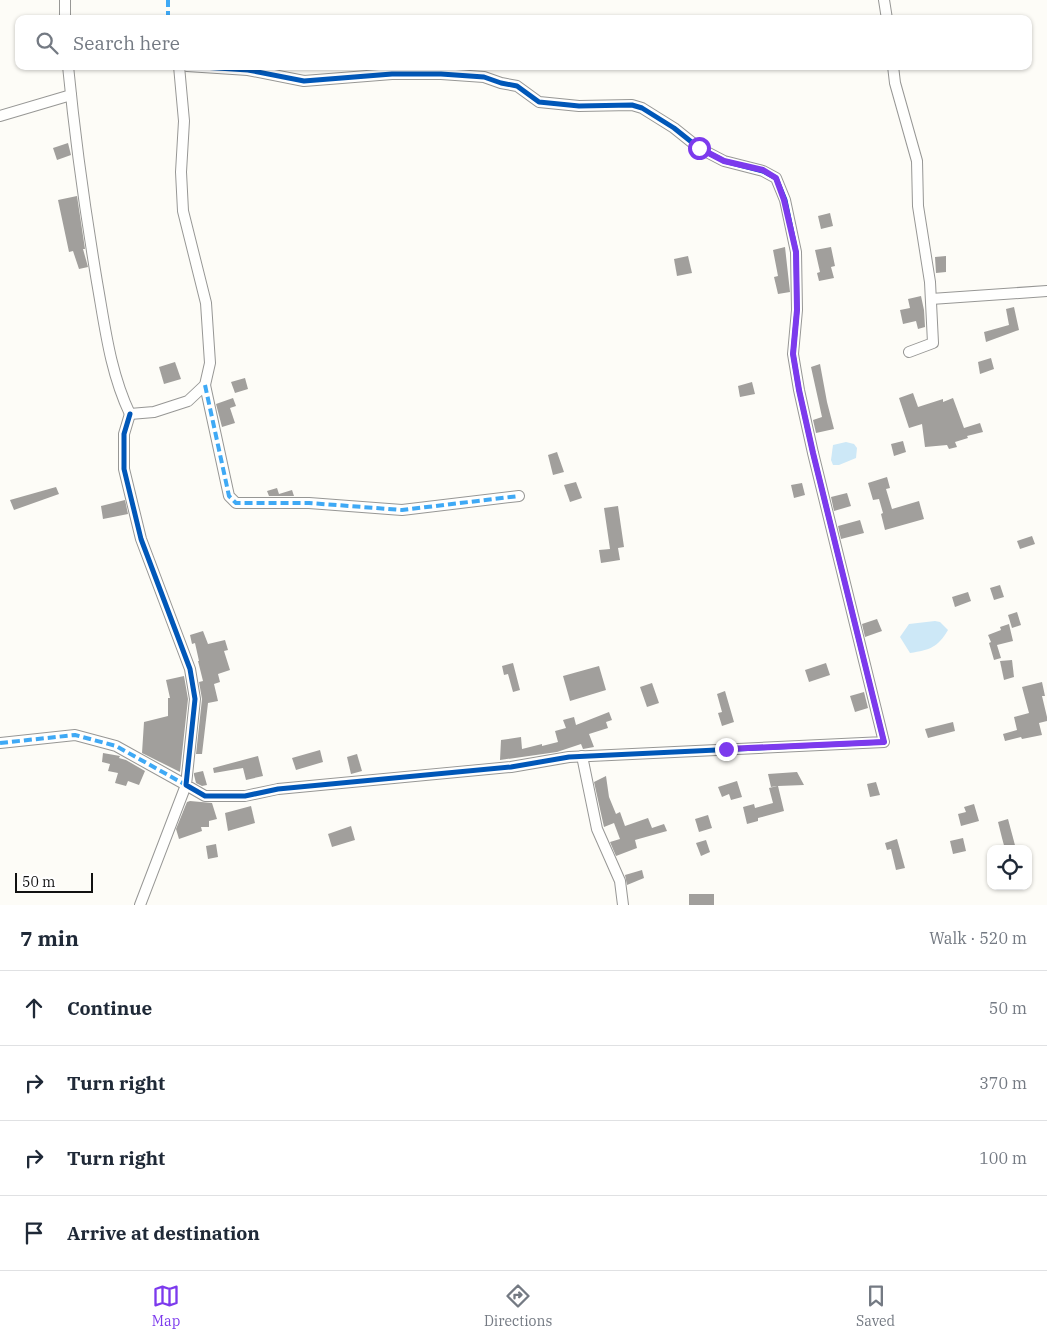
<!DOCTYPE html>
<meta charset="utf-8">
<style>
body{margin:0;font-family:"IBM Plex Serif",serif;background:#f6f6f7;color:#1f2937}
.controls{position:absolute;right:15px;bottom:15px;display:grid;overflow:hidden;border-radius:10px;box-shadow:0 1px 4px #0004}
.controls button{width:45px;height:45px;display:grid;place-items:center;padding:0;border:0;border-bottom:1px solid #e0e1e3;background:#fff;color:#1f2937;font:25px sans-serif}
.scale{position:absolute;left:15px;bottom:12px;width:78px;box-sizing:border-box;padding-left:5px;border:2px solid #111;border-top:0;font-size:14px;line-height:18px;white-space:nowrap;color:#111;-webkit-text-stroke:4px #fff;paint-order:stroke}
.stop{position:absolute;width:15px;height:15px;margin:-11px;border:4px solid #7c3aed;border-radius:50%;background:#fff}
.stop.end{background:#7c3aed;border-color:#fff;box-shadow:0 1px 5px #0008}
.list{margin:0;padding:0;list-style:none}
h2{display:flex;justify-content:space-between;align-items:center;height:65px;margin:0;padding:0 20px;font-size:21px}
h2 small{font-size:16px;font-weight:400;color:#747a83}
.list li{display:grid;grid-template-columns:32px 1fr auto;gap:15px;align-items:center;box-sizing:border-box;height:75px;padding:0 20px;border-top:1px solid #e0e1e3}
.list b{display:block;font-size:19px;white-space:nowrap}
.list em{font-size:16px;font-style:normal;color:#747a83}
.icon{flex:none;width:28px;height:28px;fill:none;stroke:currentColor;stroke-width:2;stroke-linecap:round;stroke-linejoin:round}
.map{position:relative;flex:none;width:1047px;height:905px;overflow:hidden}
.search{position:absolute;background:#fff;box-shadow:0 1px 4px #0004;left:15px;right:15px;top:15px;height:55px;display:flex;align-items:center;gap:12px;box-sizing:border-box;padding:0 18px;border-radius:10px;color:#747a83;font-size:19px}
.sheet{height:365px;background:#fff}
nav{display:flex;justify-content:space-around;align-items:center;box-sizing:border-box;height:70px;border-top:1px solid #e0e1e3;background:#fff;font-size:14px;color:#747a83}
nav a{display:grid;justify-items:center;gap:2px}
nav .on{color:#7c3aed}
.map>svg:first-child{display:block}
.water{fill:#cde8f7}
.building{fill:#a19f9c}
.lines{fill:none;stroke-linecap:round;stroke-linejoin:round}
.street-casing{stroke:#979795;stroke-width:12}
.street{stroke:#fffffe;stroke-width:10}
.quiet{stroke:#3fa9f5;stroke-width:4;stroke-dasharray:8 4;stroke-linecap:butt}
.cycleway-casing{stroke:#fff;stroke-width:8}
.cycleway{stroke:#0057b8;stroke-width:5}
.route{stroke:#7c3aed;stroke-width:6}
</style>
<div class="map">
<svg width="1047" height="905" viewBox="0 0 1047 905">
<rect width="100%" height="100%" fill="#fdfcf7"/>
<!-- water -->
<g class="water">
<polygon points="846,442 854,444 857,448 856,458 839,465 833,465 831,460 833,445"/>
<path d="M935,621L940,622L948,630C938,647 930,650 910,653L900,637L909,624Z"/>
</g>
<!-- building -->
<g class="building">
<polygon points="68,143 71,155 57,160 53,148"/>
<polygon points="77,196 85,249 83,249 88,267 79,269 73,251 69,252 58,200"/>
<polygon points="830,213 833,226 821,229 818,216"/>
<polygon points="785,247 790,292 778,294 774,277 778,276 773,250"/>
<polygon points="831,247 835,266 831,267 834,278 819,281 817,273 820,272 815,250"/>
<polygon points="688,256 692,273 677,276 674,259"/>
<polygon points="946,256 946,272 936,273 935,257"/>
<polygon points="921,296 924,310 925,327 918,329 916,321 903,324 900,310 910,308 908,299"/>
<polygon points="1014,307 1019,330 986,342 984,332 1009,325 1006,309"/>
<polygon points="991,358 994,369 980,374 978,362"/>
<polygon points="175,362 181,379 164,384 159,367"/>
<polygon points="820,364 827,402 834,429 816,433 813,420 822,417 811,367"/>
<polygon points="245,378 248,389 235,393 231,382"/>
<polygon points="752,382 755,394 740,397 738,386"/>
<polygon points="913,393 918,407 943,399 943,402 953,398 964,428 980,423 983,432 967,436 968,438 955,442 957,447 949,449 947,445 925,447 922,424 909,428 899,398"/>
<polygon points="233,398 236,406 230,408 235,423 222,427 216,404"/>
<polygon points="903,441 906,452 894,456 891,444"/>
<polygon points="557,452 564,472 553,475 548,455"/>
<polygon points="887,477 890,488 886,489 892,509 919,501 924,519 885,530 881,514 883,513 879,499 873,500 868,483"/>
<polygon points="576,482 582,498 570,502 564,485"/>
<polygon points="802,483 805,495 794,498 791,485"/>
<polygon points="56,487 59,494 14,510 10,500"/>
<polygon points="277,488 279,494 292,490 294,496 269,496 267,491"/>
<polygon points="847,493 851,506 834,511 831,497"/>
<polygon points="125,500 128,514 103,519 101,506"/>
<polygon points="618,506 624,547 618,548 620,560 601,563 599,550 610,549 604,508"/>
<polygon points="860,520 864,533 841,539 838,526"/>
<polygon points="1032,536 1035,544 1020,549 1017,541"/>
<polygon points="1000,585 1004,597 994,600 990,588"/>
<polygon points="968,592 971,601 955,607 952,597"/>
<polygon points="1017,612 1021,625 1012,628 1008,615"/>
<polygon points="877,619 882,631 865,637 862,624"/>
<polygon points="1009,624 1013,641 997,645 1001,658 994,660 989,643 991,642 988,635 1001,630 1000,627"/>
<polygon points="203,631 208,644 225,640 228,650 224,651 230,670 218,674 220,682 214,684 218,701 208,703 202,754 196,754 202,699 199,682 203,681 198,661 199,661 195,643 192,644 190,635"/>
<polygon points="1012,660 1014,677 1004,680 1000,661"/>
<polygon points="513,663 520,690 513,692 508,674 504,675 502,666"/>
<polygon points="826,663 830,675 809,682 805,670"/>
<polygon points="599,666 606,690 570,701 563,676"/>
<polygon points="184,676 188,699 180,772 142,753 144,722 168,716 168,698 170,698 166,680"/>
<polygon points="1042,682 1045,696 1042,696 1047,717 1047,721 1039,723 1042,735 1022,739 1021,737 1005,741 1003,734 1017,730 1014,717 1029,713 1022,687"/>
<polygon points="652,683 659,703 647,707 640,687"/>
<polygon points="725,691 734,722 722,726 718,713 722,712 717,694"/>
<polygon points="864,692 868,708 855,712 850,696"/>
<polygon points="609,712 612,720 606,722 608,728 589,734 594,747 583,749 581,744 557,752 500,760 501,740 521,737 522,749 542,744 542,746 558,742 555,731 566,728 563,720 574,717 576,725"/>
<polygon points="953,722 955,731 928,738 925,729"/>
<polygon points="320,750 323,762 296,770 292,758"/>
<polygon points="103,753 120,756 119,758 126,760 145,771 139,785 128,781 126,786 115,783 118,773 108,771 110,764 102,762"/>
<polygon points="357,754 362,771 351,774 347,757"/>
<polygon points="258,756 263,776 246,780 243,768 214,773 213,768"/>
<polygon points="203,771 207,785 202,786 196,783 194,775 194,773"/>
<polygon points="797,772 804,785 778,786 784,811 758,818 758,821 747,824 743,807 754,804 755,808 773,803 769,788 777,786 771,787 768,774"/>
<polygon points="606,776 609,797 616,814 620,812 625,826 648,818 652,828 664,824 667,831 635,840 637,848 616,856 610,842 620,839 614,823 604,827 594,782"/>
<polygon points="737,781 742,797 731,800 729,794 722,797 718,787"/>
<polygon points="876,782 880,795 870,797 867,784"/>
<polygon points="190,801 212,803 217,819 209,821 209,827 201,827 202,831 179,839 176,829 187,802"/>
<polygon points="974,804 979,821 961,826 958,814 966,812 964,807"/>
<polygon points="251,806 255,823 228,831 225,813"/>
<polygon points="708,815 712,828 699,832 695,819"/>
<polygon points="1008,819 1016,849 1005,849 1002,838 998,822"/>
<polygon points="351,826 355,840 332,847 328,834"/>
<polygon points="963,838 966,851 953,854 950,841"/>
<polygon points="897,839 905,868 896,870 891,849 887,850 885,843"/>
<polygon points="706,840 710,852 701,856 696,843"/>
<polygon points="216,844 218,857 208,859 206,846"/>
<polygon points="642,870 644,878 627,885 625,875"/>
<rect x="689" y="894" width="25" height="11"/>
</g>
<g class="lines">
<!-- street casing -->
<g class="street-casing">
<g id="street">
<polyline points="65,0 65,19"/>
<polyline points="884,0 887,19"/>
<path d="M68,66C75,138 85,210 97,282C105,327 110,372 130,414L154,412L188,401L205,385L210,363L206,303L183,211L181,172L184,121L179,66"/>
<polyline points="893,66 895,83 917,161 918,206 930,282 933,343 909,352"/>
<polyline points="0,116 71,95"/>
<polyline points="931,299 1047,291"/>
<polyline points="205,385 229,496 236,503 309,503 402,510 519,496"/>
<polyline points="130,414 124,434 124,469 141,539 190,669 195,699 186,785 205,796 245,796 278,789 511,767 569,757 884,742 813,453 799,390 793,354 797,310 796,252 785,200 776,178 763,171 724,161 699,148 674,128 642,108 632,105 579,106 539,102 517,86 501,83 484,77 441,74 392,74 304,81 248,70 187,66"/>
<polyline points="0,743 75,735 116,746 186,785 140,905"/>
<polyline points="582,756 597,829 620,881 623,905"/>
</g>
</g>
<!-- street -->
<use href="#street" class="street"/>
<!-- quiet -->
<g class="quiet">
<polyline points="168,19 168,0"/>
<polyline points="205,385 229,496 236,503 309,503 402,510 519,496"/>
<polyline points="0,743 75,735 116,746 186,785"/>
</g>
<!-- cycleway casing -->
<g class="cycleway-casing">
<polyline id="cycleway" points="130,414 124,434 124,469 141,539 190,669 195,699 186,785 205,796 245,796 278,789 511,767 569,757 884,742 813,453 799,390 793,354 797,310 796,252 785,200 776,178 763,171 724,161 699,148 674,128 642,108 632,105 579,106 539,102 517,86 501,83 484,77 441,74 392,74 304,81 248,70 187,66"/>
</g>
<!-- cycleway -->
<use href="#cycleway" class="cycleway"/>
</g>
<g class="lines">
<!-- route -->
<polyline class="route" points="699,148 724,161 763,170 776,178 784,200 796,252 797,310 793,354 799,390 813,453 884,742 726,749"/>
</g>
</svg>
<div class="controls">
<button><svg class="icon" aria-label="locate" viewBox="0 0 24 24"><circle cx="12" cy="12" r="6"/><path d="M12 2v4M12 18v4M2 12h4M18 12h4"/></svg></button>
</div>
<div class="scale">50 m</div>
<div class="stop" style="left:699px;top:148px"></div>
<div class="stop end" style="left:726px;top:749px"></div>
<div class="search"><svg class="icon" aria-label="search" viewBox="0 0 24 24"><circle cx="10" cy="10" r="6"/><path d="M15 15l6 6"/></svg>Search here</div>
</div>
<section class="sheet">
<h2>7 min<small>Walk · 520 m</small></h2>
<ul class="list">
<li><svg class="icon" aria-label="ahead" viewBox="0 0 24 24"><path d="M12 20V5M6 11l6-6 6 6"/></svg><div><b>Continue</b></div><em>50 m</em></li>
<li><svg class="icon" aria-label="right" viewBox="0 0 24 24"><path d="M7 20v-9h11M14 6l5 5-5 5"/></svg><div><b>Turn right</b></div><em>370 m</em></li>
<li><svg class="icon" aria-label="right" viewBox="0 0 24 24"><path d="M7 20v-9h11M14 6l5 5-5 5"/></svg><div><b>Turn right</b></div><em>100 m</em></li>
<li><svg class="icon" aria-label="arrive" viewBox="0 0 24 24"><path d="M6 21V4h12l-3 4 3 4H6"/></svg><div><b>Arrive at destination</b></div></li>
</ul>
</section>
<nav>
<a class="on"><svg class="icon" aria-label="map" viewBox="0 0 24 24"><path d="M3 6l6-2 6 2 6-2v14l-6 2-6-2-6 2zM9 4v14M15 6v14"/></svg>Map</a>
<a><svg class="icon" aria-label="directions" viewBox="0 0 24 24"><path d="M12 3l9 9-9 9-9-9zM9 14v-3h6M13 9l2 2-2 2"/></svg>Directions</a>
<a><svg class="icon" aria-label="saved" viewBox="0 0 24 24"><path d="M7 4h10v16l-5-4-5 4z"/></svg>Saved</a>
</nav>
